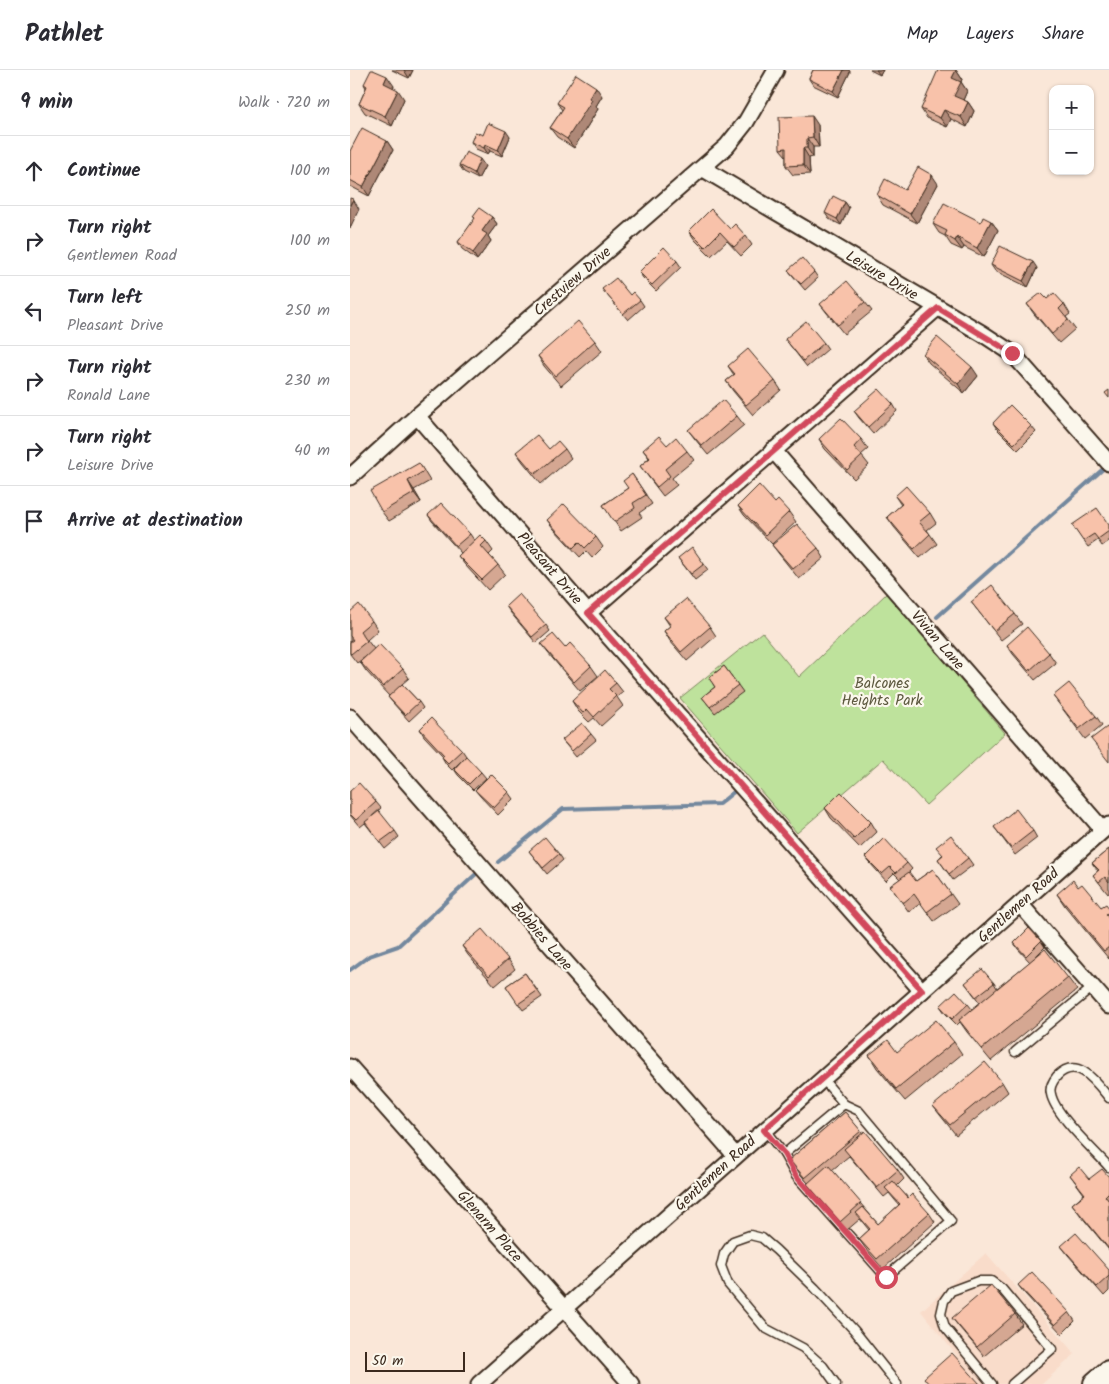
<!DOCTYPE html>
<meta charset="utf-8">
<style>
body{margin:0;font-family:Kalam,sans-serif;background:#f7f7f7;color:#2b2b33}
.controls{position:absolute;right:15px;top:15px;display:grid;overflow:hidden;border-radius:10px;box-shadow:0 1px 4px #0004}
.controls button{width:45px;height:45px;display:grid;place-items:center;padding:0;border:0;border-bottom:1px solid #e1e1e2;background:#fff;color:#2b2b33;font:25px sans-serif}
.scale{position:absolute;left:15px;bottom:12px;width:100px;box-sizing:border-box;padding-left:5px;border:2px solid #3b2a1e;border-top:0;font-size:14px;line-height:18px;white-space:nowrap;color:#3b2a1e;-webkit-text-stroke:4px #fbf7ec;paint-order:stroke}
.stop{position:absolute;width:15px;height:15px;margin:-11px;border:4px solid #d1495b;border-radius:50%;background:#fff}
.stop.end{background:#d1495b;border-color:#fff;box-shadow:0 1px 5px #0008}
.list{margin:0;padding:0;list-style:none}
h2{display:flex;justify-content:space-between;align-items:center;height:65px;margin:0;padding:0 20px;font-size:21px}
h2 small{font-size:16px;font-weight:400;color:#7c7c81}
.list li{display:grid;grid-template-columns:32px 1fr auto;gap:15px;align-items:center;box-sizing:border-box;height:70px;padding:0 20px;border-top:1px solid #e1e1e2}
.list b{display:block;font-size:19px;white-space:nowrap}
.list p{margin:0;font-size:16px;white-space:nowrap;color:#7c7c81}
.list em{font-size:16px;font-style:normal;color:#7c7c81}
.icon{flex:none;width:28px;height:28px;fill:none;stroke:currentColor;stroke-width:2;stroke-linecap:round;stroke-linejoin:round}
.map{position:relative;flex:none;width:759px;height:1314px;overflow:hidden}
header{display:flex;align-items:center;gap:30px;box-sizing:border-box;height:70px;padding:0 25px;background:#fff;border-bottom:1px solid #e1e1e2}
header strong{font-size:24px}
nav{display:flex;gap:28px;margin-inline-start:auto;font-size:18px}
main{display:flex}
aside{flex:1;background:#fff}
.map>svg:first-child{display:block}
.built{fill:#f9dcca}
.green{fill:#bee29c;stroke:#7c865d}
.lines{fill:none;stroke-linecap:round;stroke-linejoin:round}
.stream{stroke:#73889e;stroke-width:4}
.lane-casing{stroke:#3b2a1e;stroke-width:11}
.street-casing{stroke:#3b2a1e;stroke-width:19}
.primary-casing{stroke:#3b2a1e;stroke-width:28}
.lane{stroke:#fbf7ec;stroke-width:8}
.street{stroke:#fbf7ec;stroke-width:15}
.primary{stroke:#fbf7ec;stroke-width:24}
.wall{fill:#d5a792;stroke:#3b2a1e;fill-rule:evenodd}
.shaded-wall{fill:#ae8877;stroke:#3b2a1e}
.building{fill:#f8c2aa;stroke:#3b2a1e}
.route{stroke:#d1495b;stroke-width:6}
.labels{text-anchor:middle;stroke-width:4.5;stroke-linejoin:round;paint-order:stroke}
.street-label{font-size:15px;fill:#3b2a1e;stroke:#fbf7ec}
.park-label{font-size:15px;fill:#5c583e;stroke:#fbf7ec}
</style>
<header>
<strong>Pathlet</strong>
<nav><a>Map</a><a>Layers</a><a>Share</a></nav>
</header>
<main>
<aside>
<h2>9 min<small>Walk · 720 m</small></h2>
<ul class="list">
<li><svg class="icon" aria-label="ahead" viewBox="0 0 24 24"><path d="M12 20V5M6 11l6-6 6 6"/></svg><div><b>Continue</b></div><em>100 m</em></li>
<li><svg class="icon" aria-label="right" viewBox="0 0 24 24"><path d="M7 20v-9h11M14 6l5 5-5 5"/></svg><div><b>Turn right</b><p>Gentlemen Road</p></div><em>100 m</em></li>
<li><svg class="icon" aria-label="left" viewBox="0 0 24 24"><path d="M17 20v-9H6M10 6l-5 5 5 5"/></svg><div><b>Turn left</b><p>Pleasant Drive</p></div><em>250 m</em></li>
<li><svg class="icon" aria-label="right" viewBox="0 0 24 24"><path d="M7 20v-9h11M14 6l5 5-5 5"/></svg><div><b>Turn right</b><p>Ronald Lane</p></div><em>230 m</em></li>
<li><svg class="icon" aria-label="right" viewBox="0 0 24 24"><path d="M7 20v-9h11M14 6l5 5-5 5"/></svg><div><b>Turn right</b><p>Leisure Drive</p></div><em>40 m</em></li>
<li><svg class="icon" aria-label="arrive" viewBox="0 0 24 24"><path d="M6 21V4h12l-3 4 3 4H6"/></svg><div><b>Arrive at destination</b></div></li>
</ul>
</aside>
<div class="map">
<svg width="759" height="1314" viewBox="0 0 759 1314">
<rect width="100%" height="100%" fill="#fae7d8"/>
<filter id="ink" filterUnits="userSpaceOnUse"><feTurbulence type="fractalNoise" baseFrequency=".02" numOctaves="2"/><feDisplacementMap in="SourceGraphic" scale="10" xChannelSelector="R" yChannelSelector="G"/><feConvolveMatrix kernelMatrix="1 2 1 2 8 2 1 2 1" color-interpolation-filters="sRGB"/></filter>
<g filter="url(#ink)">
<!-- built -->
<polygon class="built" points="636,1183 725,1284 692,1314 577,1314 607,1286 571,1241"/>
<!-- green -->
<polygon class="green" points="537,523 655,663 576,735 533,689 447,763 330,628 412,562 449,607"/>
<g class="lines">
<!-- stream -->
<g class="stream">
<polyline points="587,547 753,399"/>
<polyline points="148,792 213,739 369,734 385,721"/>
<polyline points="0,900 19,886 48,876 126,804"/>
</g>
<!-- lane casing -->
<g class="lane-casing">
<g id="lane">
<polyline points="665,982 743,917"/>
<path d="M759,1028C746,1012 728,985 707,1006C703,1011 699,1018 701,1024C705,1045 744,1080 759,1097"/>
<polyline points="414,1059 434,1084 494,1034 472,1008"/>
<polyline points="434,1084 446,1106 536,1207 601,1151 509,1041 494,1034"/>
<polyline points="486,1314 473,1296 453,1278 415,1258 378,1214 371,1196 374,1184 383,1171 400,1165 412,1168 426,1180 465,1218 504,1260 547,1314"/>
<polyline points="642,1314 595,1257 591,1244 594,1231 601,1221 628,1211 641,1211 652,1219 702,1279 662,1314"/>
</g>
</g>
<!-- street casing -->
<g class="street-casing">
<g id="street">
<polyline points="352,98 633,264 662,283 759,393"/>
<polyline points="67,346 238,543 572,921"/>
<polyline points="423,380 753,760"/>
<polyline points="0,407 67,346 377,76 396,52 426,0"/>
<polyline points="238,543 587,238"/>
<polyline points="0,647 385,1085"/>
<polyline points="670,834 759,936"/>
<polyline points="0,997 281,1314"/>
<polyline points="129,1314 759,755"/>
</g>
</g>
<!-- primary casing -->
<g class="primary-casing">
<polyline id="primary" points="746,1314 759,1303"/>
</g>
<!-- lane -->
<use href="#lane" class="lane"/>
<!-- street -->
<use href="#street" class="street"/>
<!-- primary -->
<use href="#primary" class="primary"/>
</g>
<!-- wall -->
<g class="wall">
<polygon points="42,0 63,0 59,8"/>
<polygon points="463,0 499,0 500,2 488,27 463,15 459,9"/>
<polygon points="520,0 533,0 530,5"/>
<polygon points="606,0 612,9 611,12 617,21 613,30 618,32 624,41 617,57 601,49 597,57 577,48 571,39"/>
<polygon points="14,14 44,16 43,18 54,29 42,56 15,43 9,34 16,18"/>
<polygon points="252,26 246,36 248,39 224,78 207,67 200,58 212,40 207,33"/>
<polygon points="468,55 469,77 463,77 463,87 459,88 460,104 443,105 436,96 436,86 430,79"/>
<polygon points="133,65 160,67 152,86 140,81 138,84 126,79 121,72"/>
<polygon points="37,71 43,80 19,126 0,116 0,81"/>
<polygon points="109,95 135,96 128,109 114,102"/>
<polygon points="588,114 567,153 533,135 527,125"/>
<polygon points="495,132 499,138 491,155 479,149 475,143"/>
<polygon points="123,146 142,147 147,154 138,166 141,171 127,190 112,179 108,172 125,149"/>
<polygon points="641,151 648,160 634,187 614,177 612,180 601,175 595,166 589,163 583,154"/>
<polygon points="380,159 396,166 402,175 391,186 377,171 361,186 345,170 339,161"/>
<polygon points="327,191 331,197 306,221 293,208 289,202"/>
<polygon points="641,195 687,198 678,217 645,201"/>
<polygon points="438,200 464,202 468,208 455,220 443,206"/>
<polygon points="252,219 280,225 290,230 294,236 278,250"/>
<polygon points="697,229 714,234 720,244 716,247 725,259 709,273 684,244 677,234"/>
<polygon points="515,232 522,241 494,264 477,243 470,234"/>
<polygon points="435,269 474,273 478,279 457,297"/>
<polygon points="245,271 252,281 211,316 194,296 188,286"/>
<polygon points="573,284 628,306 614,323 579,293"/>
<polygon points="378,296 425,311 431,320 403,345 383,321 376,311 384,305"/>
<polygon points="543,334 547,341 523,364 509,348 504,341"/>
<polygon points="387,346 394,355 358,385 345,369 338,360"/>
<polygon points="643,353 681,356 686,362 668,380 647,359"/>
<polygon points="469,369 511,369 518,379 511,385 519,395 504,409 475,379"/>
<polygon points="317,375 337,381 344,390 322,408 327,415 313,426 290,396 299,388 293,380"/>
<polygon points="215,379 221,388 191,414 173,392 166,382"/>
<polygon points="69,393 80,411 64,420 71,432 39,451 32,442"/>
<polygon points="282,404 302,434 289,443 292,447 271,461 253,435 278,418"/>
<polygon points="545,426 580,443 586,453 577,460 587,474 570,488 544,457 537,447 551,435"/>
<polygon points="388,436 439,442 446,452 422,474 394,445"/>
<polygon points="78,445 120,464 124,470 136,471 143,481 139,485 148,495 155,504 138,520 115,495 108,486 111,483 82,451"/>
<polygon points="197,450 246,467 253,477 242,488 236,481 230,487 204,459"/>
<polygon points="722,455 759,455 759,471 752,476 748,470 738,477"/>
<polygon points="422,475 468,478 474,488 449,509 429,484"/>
<polygon points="328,488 354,494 358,500 345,510"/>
<polygon points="621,532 665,544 672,554 651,570"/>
<polygon points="156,536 196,555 200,561 186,573 160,542"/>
<polygon points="0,542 22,551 28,560 17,570 24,579 53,599 59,608 52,614 69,632 73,638 59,651 43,633 38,627 39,626 16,601 10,592 18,585 7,593 0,584"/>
<polygon points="314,547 360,557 366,566 337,591 320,571 314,561 320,556"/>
<polygon points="191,574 215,578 241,596 248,606 230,621 198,583"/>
<polygon points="657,575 699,583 706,593 685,610 663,584"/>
<polygon points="374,596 393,622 365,643 352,627 365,617 359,608"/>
<polygon points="266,613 273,622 267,627 273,636 251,656 244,648 239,652 228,641 222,631"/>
<polygon points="703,626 746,646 752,655 735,669"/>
<polygon points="70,659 112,680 116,686 102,700 96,694 92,687 93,686 74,666"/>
<polygon points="241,664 246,670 226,687 212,670"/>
<polygon points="104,699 131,702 136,708 123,720 108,705"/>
<polygon points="125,720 159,722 164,729 148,745 130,726"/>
<polygon points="0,721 26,732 31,738 19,749 45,761 49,767 35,779 15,753 10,757 0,745"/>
<polygon points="475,738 521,752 527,762 510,778 481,748"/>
<polygon points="644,757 683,761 687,768 665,785"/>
<polygon points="759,779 759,823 758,824 743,805 748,801 742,793"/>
<polygon points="179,781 209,784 213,790 197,804"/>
<polygon points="592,785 618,788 623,795 603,810 588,789"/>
<polygon points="515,787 557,793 562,799 558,803 566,811 583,799 608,834 584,851 571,833 559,842 540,816 550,809 544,803 536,811 520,793"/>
<polygon points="728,817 751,837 759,838 759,889 715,836 707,824"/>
<polygon points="691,871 695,877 686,886 718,908 727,920 641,991 617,962 610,952 607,955 595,943 590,936 618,934 622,939 630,933 615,913 644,913 647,918 680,892 668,879 664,873"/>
<polygon points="112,876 158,889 165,899 145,916 118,885"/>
<polygon points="175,903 192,927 173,940 156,916"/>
<polygon points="604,972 612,984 555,1031 527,998 519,985 547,982"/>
<polygon points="652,1012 658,1022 606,1065 590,1045 583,1036"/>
<path d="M495,1042L512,1063L548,1100L554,1109L547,1116L558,1128L579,1143L585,1152L533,1199L515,1178L509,1169L519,1160L510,1149L496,1161L463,1123L457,1114L458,1113L446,1099L439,1090ZM499,1086L534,1127L539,1123L549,1135L528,1154L482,1100Z"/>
<polygon points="720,1105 739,1109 759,1107 759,1180 731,1146 722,1134 734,1124"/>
<polygon points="711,1176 759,1200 759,1221 754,1226 718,1185"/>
<polygon points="668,1215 719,1242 725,1251 712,1264 675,1224"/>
<polygon points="665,1244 672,1254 634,1286 609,1257 602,1248"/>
</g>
<!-- shaded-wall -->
<g class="shaded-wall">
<polygon points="54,0 63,0 59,8"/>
<polygon points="494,0 499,0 500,2 488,27 483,21"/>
<polygon points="526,0 533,0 530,5"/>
<polygon points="606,0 612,9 611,12 617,21 611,35 604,26 602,8"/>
<polygon points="37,6 44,16 40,23 34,13"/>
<polygon points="246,17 252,26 246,36 248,39 224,78 217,69 239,28"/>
<polygon points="48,20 54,29 42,56 35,46"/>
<polygon points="618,32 624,41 617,57 611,47"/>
<polygon points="594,40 601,49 597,57 590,48"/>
<polygon points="462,46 468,55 469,77 463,67"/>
<polygon points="156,61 160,67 152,86 148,80"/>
<polygon points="457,68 463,77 463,87 457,78"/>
<polygon points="37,71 43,80 19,126 13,117"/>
<polygon points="135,74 140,81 138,84 134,78"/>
<polygon points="453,78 459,88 460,104 453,95"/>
<polygon points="130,89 135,96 128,109 124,103"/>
<polygon points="582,105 588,114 567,153 560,144"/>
<polygon points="3,129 9,139 0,158 0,135"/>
<polygon points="495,132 499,138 491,155 487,149"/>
<polygon points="142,147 147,154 138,166 141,171 127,190 123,183 132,161"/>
<polygon points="641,151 648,160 634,187 627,178"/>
<polygon points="607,167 614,177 612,180 605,171"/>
<polygon points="683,192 687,198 678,217 673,211"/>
<polygon points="622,297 628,306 614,323 608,314"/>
<polygon points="58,411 64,420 71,432 64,423"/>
</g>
<!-- building -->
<g class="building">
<polygon points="21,0 23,0 37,6 34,13 48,20 35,46 9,34 17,16 14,14"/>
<polygon points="463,0 494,0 483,21 459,9"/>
<polygon points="588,0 606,0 602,8 611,12 604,26 618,32 611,47 594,40 590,48 571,39"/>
<polygon points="226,4 246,17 239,28 242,30 217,69 200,58 214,37 207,33"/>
<polygon points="462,46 463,67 457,68 457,78 453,78 453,95 436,96 436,78 430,79 429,47"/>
<polygon points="138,53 156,61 148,80 135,74 134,78 121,72 125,62 133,65"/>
<polygon points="12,58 37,71 13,117 0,110 0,81"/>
<polygon points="116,82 130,89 124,103 109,95"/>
<polygon points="568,97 582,105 560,144 527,125 535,109 555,120"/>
<polygon points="483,126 495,132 487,149 475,143"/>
<polygon points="0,128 3,129 0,135"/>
<polygon points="594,133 631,152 633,147 641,151 627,178 607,167 605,171 595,165 597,161 583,154"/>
<polygon points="129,138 142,147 132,161 137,164 123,183 108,172 125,148 123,146"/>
<polygon points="361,139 380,159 385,154 396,166 384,177 370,162 355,177 339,161"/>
<polygon points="650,176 683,192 673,211 641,195"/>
<polygon points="314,177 327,191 302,215 289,202"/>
<polygon points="452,188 464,202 451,214 438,200"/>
<polygon points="266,208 280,225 283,222 290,230 273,244 252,219"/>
<polygon points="497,211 515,232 488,255 470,234"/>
<polygon points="691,223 697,229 704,223 714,234 709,239 718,250 702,264 677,234"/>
<polygon points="228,251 245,271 205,306 188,286"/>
<polygon points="456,251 474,273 453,291 435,269"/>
<polygon points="587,267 622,297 608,314 573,284"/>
<polygon points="398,279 425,311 396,335 376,311 385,304 378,296"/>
<polygon points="529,319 543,334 518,357 504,341"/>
<polygon points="759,320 759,328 755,323"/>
<polygon points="373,330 387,346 352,376 338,360"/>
<polygon points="660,335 681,356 664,374 643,353"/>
<polygon points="491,348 511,369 504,377 512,386 497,400 469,369"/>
<polygon points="187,365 199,379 208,371 215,379 185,404 166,382"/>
<polygon points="309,366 317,375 326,367 337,381 315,399 320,406 307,417 290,396 300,388 293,380"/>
<polygon points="69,393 74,401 58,411 64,423 32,442 20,421"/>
<polygon points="282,404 296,425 283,433 285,438 264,452 253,435 278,418 273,411"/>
<polygon points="409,415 425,433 428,430 439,442 415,465 388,436"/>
<polygon points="556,416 580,443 569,452 580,464 564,479 537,447 552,434 545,426"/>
<polygon points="91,433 120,464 106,476 78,445"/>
<polygon points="214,434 246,467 235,478 229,472 223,478 197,450"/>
<polygon points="747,438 759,455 759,461 748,469 744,464 733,471 722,455"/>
<polygon points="447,454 468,478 443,499 422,475"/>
<polygon points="130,465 136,471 131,476 148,495 132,510 108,486"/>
<polygon points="342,477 354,494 341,504 328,488"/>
<polygon points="642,515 665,544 644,561 621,532"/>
<polygon points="169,524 196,555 182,567 156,536"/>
<polygon points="336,529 360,557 331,582 314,561 321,555 314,547"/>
<polygon points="9,534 22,551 10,561 17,571 1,584 0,583 0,572 3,570 0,566 0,542"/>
<polygon points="677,557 699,583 679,601 657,575"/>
<polygon points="203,564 215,578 220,573 241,596 224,612 191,574"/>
<polygon points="29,574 53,599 33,617 10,592"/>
<polygon points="374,596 388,615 360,637 352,627 365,617 359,608"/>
<polygon points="255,600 266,613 259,619 266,626 244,647 237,639 233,643 222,631"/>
<polygon points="719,613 746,646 729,659 703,626"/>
<polygon points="52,614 69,632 55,645 38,627"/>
<polygon points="81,648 112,680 98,693 92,687 94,685 70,659"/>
<polygon points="232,653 241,664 222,681 212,670"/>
<polygon points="757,657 759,660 759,692 741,669"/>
<polygon points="116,686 131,702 119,714 104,699"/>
<polygon points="141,704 159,722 144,738 125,720"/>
<polygon points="9,713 26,732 6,750 0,744 0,721"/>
<polygon points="491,722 521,752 504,769 475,738"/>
<polygon points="666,739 683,761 661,778 644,757"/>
<polygon points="29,741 45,761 30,772 15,752"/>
<polygon points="601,765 618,788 599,804 588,789 593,785 586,777"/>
<polygon points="195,767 209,784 193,798 179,781"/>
<polygon points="534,768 557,793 546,803 540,797 532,804 515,787"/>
<polygon points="759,779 759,812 755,807 749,812 743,805 749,800 742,793"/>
<polygon points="583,799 601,824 577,842 564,824 553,833 540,816 559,802 566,811"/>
<polygon points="723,810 728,817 732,814 751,837 756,834 759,838 759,842 756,844 759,849 759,877 754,881 707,824"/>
<polygon points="679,858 691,871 676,886 664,873"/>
<polygon points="132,859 158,889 139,906 112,876"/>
<polygon points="695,879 718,908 632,979 609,950"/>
<polygon points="632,899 644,913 626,927 615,913"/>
<polygon points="175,903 187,921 168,934 156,916"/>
<polygon points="606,921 618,934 602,949 590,936"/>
<polygon points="586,950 604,972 546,1019 519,985 538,970 547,982"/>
<polygon points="635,992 652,1012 600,1055 583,1036"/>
<polygon points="495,1042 511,1061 455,1108 439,1090"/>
<polygon points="515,1061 548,1100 527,1118 494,1079"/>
<polygon points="478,1095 511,1133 490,1152 457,1114"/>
<polygon points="729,1097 739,1109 752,1099 759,1107 759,1122 755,1126 759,1131 759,1179 722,1134 735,1124 720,1105"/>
<polygon points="543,1111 558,1128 562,1124 579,1143 527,1189 509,1169 520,1159 506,1143 513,1137 528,1154 550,1134 535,1118"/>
<polygon points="726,1163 759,1200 759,1206 747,1217 711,1176"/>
<polygon points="682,1202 719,1242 705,1255 668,1215"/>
<polygon points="641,1215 665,1244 627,1277 602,1248"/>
<polygon points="602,1283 630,1314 579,1314 574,1308"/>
</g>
</g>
<g class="lines" filter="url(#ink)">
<!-- route -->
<polyline class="route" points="536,1207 446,1106 434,1084 414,1060 572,920 238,543 588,238 662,283"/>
</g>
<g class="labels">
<!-- street labels -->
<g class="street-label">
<text transform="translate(532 205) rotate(31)" y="5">Leisure Drive</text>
<text transform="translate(222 211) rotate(-41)" y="5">Crestview Drive</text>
<text transform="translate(200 498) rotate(49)" y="5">Pleasant Drive</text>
<text transform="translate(588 570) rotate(49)" y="5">Vivian Lane</text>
<text transform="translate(668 835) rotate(-42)" y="5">Gentlemen Road</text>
<text transform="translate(192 866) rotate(49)" y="5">Bobbies Lane</text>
<text transform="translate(365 1103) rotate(-42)" y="5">Gentlemen Road</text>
<text transform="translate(140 1156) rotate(49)" y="5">Glenarm Place</text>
</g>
<!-- park labels -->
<g class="park-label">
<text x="532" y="618">Balcones<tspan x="532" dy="17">Heights Park</tspan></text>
</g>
</g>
</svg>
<div class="controls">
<button>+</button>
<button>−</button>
</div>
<div class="scale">50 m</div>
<div class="stop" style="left:536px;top:1207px"></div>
<div class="stop end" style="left:662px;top:283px"></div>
</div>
</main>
